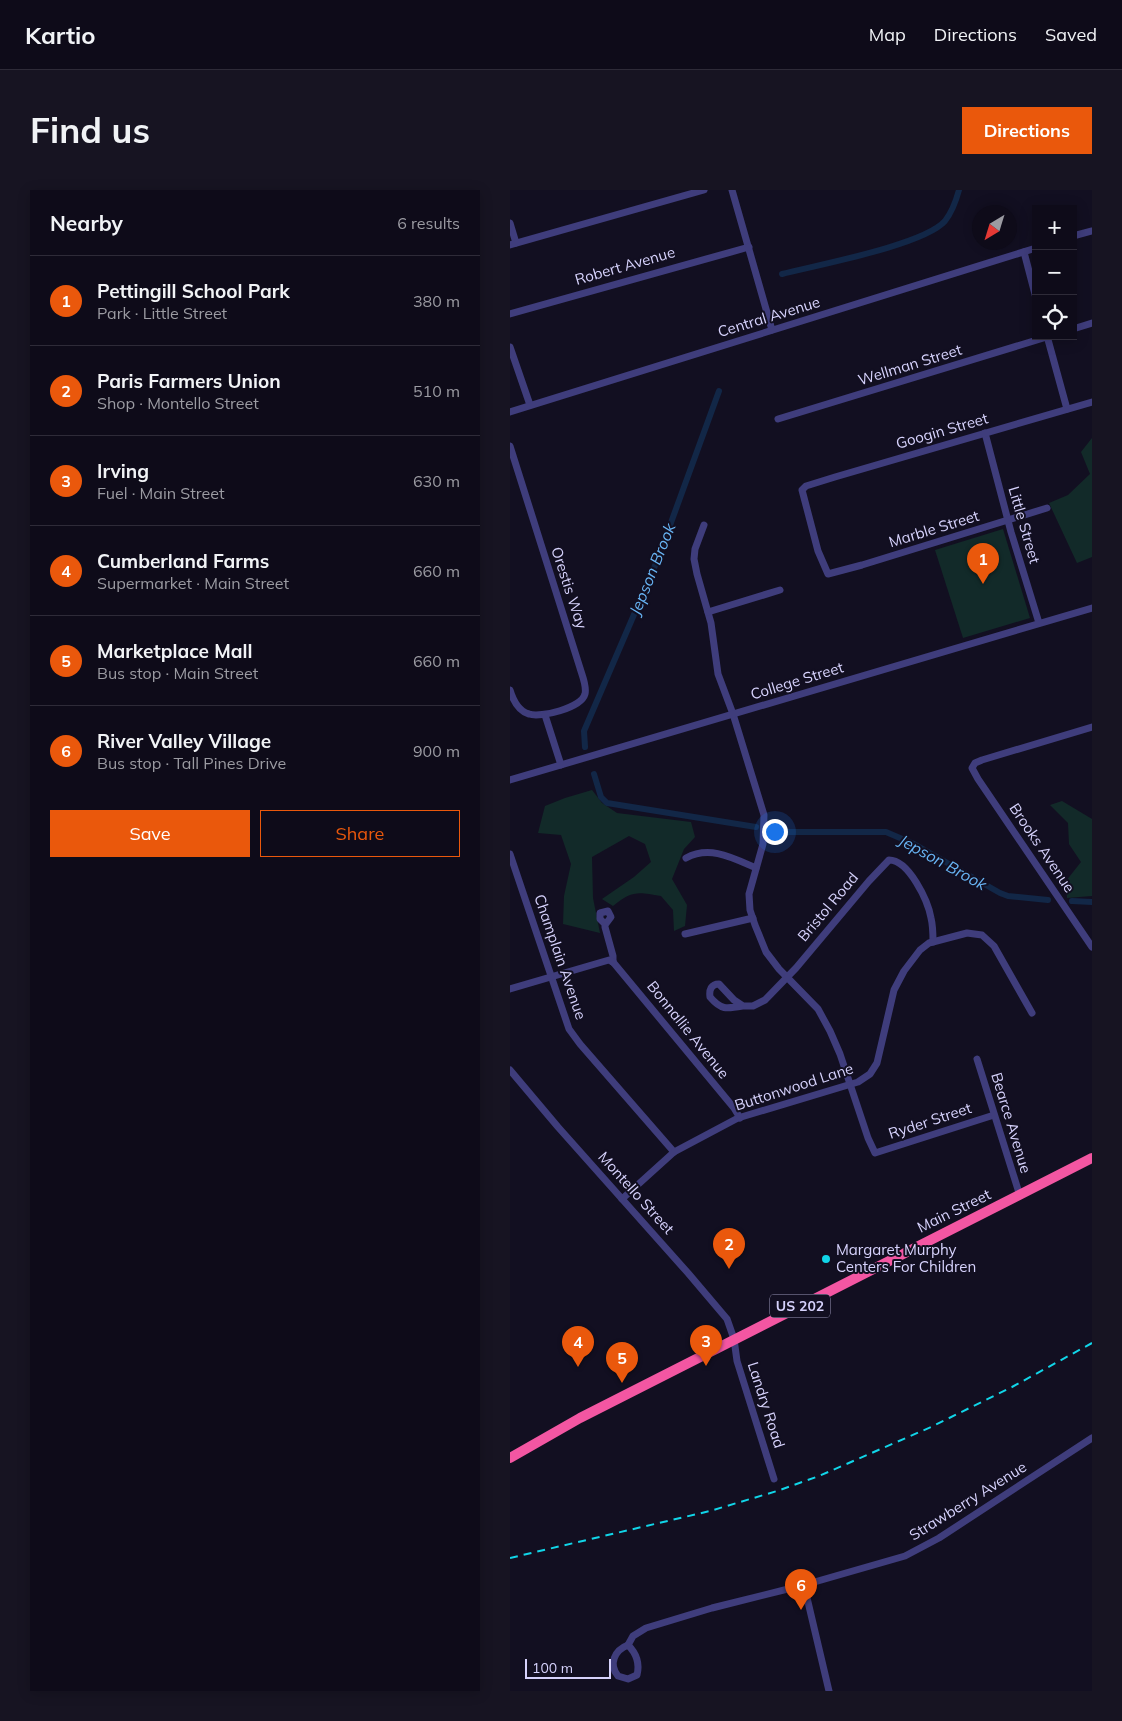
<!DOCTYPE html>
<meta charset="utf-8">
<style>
body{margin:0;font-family:Mulish,sans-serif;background:#171422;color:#f1f3f6}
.controls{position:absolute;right:15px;top:15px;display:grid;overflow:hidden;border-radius:0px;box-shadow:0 2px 12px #0003}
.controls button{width:45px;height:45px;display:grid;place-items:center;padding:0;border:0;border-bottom:1px solid #2e2b38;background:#0e0b19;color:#f1f3f6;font:25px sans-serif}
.compass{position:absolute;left:462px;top:15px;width:45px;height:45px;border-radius:50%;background:#0e0b19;box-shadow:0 2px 12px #0003;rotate:218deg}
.scale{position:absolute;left:15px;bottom:12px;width:86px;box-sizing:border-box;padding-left:5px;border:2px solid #d6d2fc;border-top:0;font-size:14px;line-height:18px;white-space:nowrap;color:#d6d2fc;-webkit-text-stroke:4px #120f21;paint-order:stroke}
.you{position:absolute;left:264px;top:641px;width:18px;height:18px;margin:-12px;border:4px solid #fff;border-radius:50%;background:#1a73e8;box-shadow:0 0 0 8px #1a73e833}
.badge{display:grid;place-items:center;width:32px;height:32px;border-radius:50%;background:#ea580c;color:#fff;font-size:16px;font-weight:700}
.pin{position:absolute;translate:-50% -41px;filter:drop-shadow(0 1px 2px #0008)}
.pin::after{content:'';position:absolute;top:26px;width:18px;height:15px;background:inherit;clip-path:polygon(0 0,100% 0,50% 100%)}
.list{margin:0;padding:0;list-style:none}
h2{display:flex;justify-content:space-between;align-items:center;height:65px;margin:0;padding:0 20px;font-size:21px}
h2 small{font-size:16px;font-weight:400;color:#9b9ba2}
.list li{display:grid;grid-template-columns:32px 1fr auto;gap:15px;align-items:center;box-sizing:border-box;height:90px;padding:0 20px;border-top:1px solid #2e2b38}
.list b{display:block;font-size:19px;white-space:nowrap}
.list p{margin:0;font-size:16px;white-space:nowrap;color:#9b9ba2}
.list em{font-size:16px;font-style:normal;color:#9b9ba2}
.actions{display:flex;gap:10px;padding:15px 20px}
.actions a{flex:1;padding:11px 0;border:1px solid #ea580c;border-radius:0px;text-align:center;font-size:18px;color:#ea580c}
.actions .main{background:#ea580c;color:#fff}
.icon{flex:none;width:28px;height:28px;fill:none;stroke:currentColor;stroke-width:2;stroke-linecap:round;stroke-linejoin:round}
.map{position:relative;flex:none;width:582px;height:1501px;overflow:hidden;border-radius:0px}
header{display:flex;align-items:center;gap:30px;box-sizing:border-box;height:70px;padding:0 25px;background:#0e0b19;border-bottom:1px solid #2e2b38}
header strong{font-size:24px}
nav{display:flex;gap:28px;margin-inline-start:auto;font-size:18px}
.intro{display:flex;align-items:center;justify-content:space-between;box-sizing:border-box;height:120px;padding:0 30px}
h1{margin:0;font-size:35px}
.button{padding:12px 22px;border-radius:0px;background:#ea580c;color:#fff;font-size:18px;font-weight:700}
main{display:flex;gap:30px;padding:0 30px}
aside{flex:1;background:#0e0b19;border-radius:0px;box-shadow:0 2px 12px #0003}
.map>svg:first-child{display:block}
.green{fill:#122a29}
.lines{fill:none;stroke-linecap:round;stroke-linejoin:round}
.canal{stroke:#122747;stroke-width:6}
.minor{stroke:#3f3d7c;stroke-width:7}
.highway{stroke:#f356a2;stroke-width:10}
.rail{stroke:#11d5e8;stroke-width:2;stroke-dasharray:8 6;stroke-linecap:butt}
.poi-dot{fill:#11d5e8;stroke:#120f21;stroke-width:2}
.labels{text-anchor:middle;stroke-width:4;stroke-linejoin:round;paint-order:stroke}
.shield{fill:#120f21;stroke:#9b98ba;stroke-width:1}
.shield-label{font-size:14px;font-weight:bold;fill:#d6d2fc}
.street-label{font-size:15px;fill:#d6d2fc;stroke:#120f21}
.poi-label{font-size:15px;fill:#d6d2fc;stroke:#120f21;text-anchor:start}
.water-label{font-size:16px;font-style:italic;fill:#68b4f4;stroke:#120f21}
</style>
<header>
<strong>Kartio</strong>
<nav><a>Map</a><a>Directions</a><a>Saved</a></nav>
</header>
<div class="intro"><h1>Find us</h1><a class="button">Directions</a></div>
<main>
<aside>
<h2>Nearby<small>6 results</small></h2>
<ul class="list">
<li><span class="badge">1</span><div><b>Pettingill School Park</b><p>Park · Little Street</p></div><em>380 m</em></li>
<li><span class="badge">2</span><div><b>Paris Farmers Union</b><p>Shop · Montello Street</p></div><em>510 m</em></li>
<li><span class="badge">3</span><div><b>Irving</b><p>Fuel · Main Street</p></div><em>630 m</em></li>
<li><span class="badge">4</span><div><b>Cumberland Farms</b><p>Supermarket · Main Street</p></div><em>660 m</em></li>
<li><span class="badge">5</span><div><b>Marketplace Mall</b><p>Bus stop · Main Street</p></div><em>660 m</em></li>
<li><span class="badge">6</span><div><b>River Valley Village</b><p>Bus stop · Tall Pines Drive</p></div><em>900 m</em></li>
</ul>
<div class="actions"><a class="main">Save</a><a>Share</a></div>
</aside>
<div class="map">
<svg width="582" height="1501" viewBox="0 0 582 1501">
<rect width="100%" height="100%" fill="#120f21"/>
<!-- green -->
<g class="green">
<polygon points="582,248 582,367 567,373 539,313 558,305 580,284 571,262"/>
<polygon points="493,339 520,428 453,448 425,360"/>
<path d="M82,600L92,613L107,623L181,632L185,647L174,659L162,689L177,715L175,736L164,741L163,720L151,706C128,702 122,700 103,716L92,709L124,687L141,672L135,654L119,646L82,667L83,708L90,743L53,734L54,706L61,674L51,645L28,643L35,616L55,608Z"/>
<polygon points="552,611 582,629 582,706 557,708 556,691 571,672 559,654 558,633 540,615"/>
</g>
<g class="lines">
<!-- canal -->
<g class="canal">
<path d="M272,84C307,75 414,55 435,31C442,22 446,11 449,0"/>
<polyline points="75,557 74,541 147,371 209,201"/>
<polyline points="84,584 91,607 97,613 246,637"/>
<polyline points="266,642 376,642 404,654 490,703 498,706 538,710"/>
<polyline points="562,711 582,712"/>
</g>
<!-- minor -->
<g class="minor">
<polyline points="222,0 262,140"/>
<polyline points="0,33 6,53"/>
<polyline points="563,46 582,41"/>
<polyline points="0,55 194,0"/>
<polyline points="514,62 526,108"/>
<polyline points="0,124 239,57"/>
<polyline points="563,139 582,133"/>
<polyline points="537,146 557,219"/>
<polyline points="0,157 20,215"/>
<polyline points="0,222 526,58"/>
<polyline points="268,229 540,146"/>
<polyline points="475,243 501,342 529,433"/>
<path d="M0,256L70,478C72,485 77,496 75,504C71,518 31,528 19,524C8,521 3,510 0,500"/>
<polyline points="537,318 352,375 318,384 308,361 292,300 296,296 325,287 582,212"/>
<polyline points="194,335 185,359 184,369 187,384 201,433 208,484 223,524 254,625 253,654 239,704 240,720 245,735 256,762 269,779 308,819 320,841 330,864 358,948 365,963 484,925"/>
<polyline points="198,422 270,400"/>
<polyline points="35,525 51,575"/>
<polyline points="582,537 472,570 465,573 462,578 468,589 582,757"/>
<polyline points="0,590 582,418"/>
<polyline points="0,664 59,839 70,854 164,962"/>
<path d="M176,668C200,655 223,668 246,678"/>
<polyline points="94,733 90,729 90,723 98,721 101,727 95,735 95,737 103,766 103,772"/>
<polyline points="175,744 243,728"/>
<polyline points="103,772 224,918 230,928"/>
<polyline points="0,799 92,772 99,770 103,772"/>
<path d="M233,816C216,819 211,820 200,807C199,800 201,794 209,794L224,810L233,816H243L255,810L286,778L359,691L379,670C399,670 418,711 421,728C423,736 423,744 423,752"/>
<polyline points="467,869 510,1006"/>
<polyline points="0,880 48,937 178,1083 217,1129 224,1149 227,1171 264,1289"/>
<polyline points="112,1009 164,962 228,928 348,892 360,884 367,873 384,800 394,781 410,760 419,753 457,743 472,745 484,756 522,823"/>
<polyline points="294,1395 319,1501"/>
<polyline points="118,1455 123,1446 136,1438 202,1418 294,1395 395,1366 429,1348 582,1248"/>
<path d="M118,1455C127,1464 130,1473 127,1485L118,1489L108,1486C98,1474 105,1460 118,1455Z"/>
</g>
<!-- highway -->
<polyline class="highway" points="0,1268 70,1228 582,968"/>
<!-- rail -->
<polyline class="rail" points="0,1368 200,1321 267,1301 309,1286 421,1237 502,1197 582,1153"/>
</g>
<!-- markers -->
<circle class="poi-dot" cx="316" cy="1069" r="5"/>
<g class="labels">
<!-- shield labels -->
<rect class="shield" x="260" y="1104.5" width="60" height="23" rx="4"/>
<g class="shield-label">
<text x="290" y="1121">US 202</text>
</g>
<!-- street labels -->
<g class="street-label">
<text transform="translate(115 76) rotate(-16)" y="5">Robert Avenue</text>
<text transform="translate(259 127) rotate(-17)" y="5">Central Avenue</text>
<text transform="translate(400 175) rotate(-17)" y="5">Wellman Street</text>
<text transform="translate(432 241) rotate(-16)" y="5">Googin Street</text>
<text transform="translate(514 335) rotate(74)" y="5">Little Street</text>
<text transform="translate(424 339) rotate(-17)" y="5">Marble Street</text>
<text transform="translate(59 398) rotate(72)" y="5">Orestis Way</text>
<text transform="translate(287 491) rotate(-17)" y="5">College Street</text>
<text transform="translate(532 658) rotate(56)" y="5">Brooks Avenue</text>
<text transform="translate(318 717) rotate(-50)" y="5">Bristol Road</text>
<text transform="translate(50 767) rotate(71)" y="5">Champlain Avenue</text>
<text transform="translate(178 840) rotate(51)" y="5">Bonnallie Avenue</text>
<text transform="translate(284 897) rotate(-18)" y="5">Buttonwood Lane</text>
<text transform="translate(420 931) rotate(-18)" y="5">Ryder Street</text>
<text transform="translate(501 933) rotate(73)" y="5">Bearce Avenue</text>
<text transform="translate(126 1003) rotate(48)" y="5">Montello Street</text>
<text transform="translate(444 1021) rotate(-26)" y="5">Main Street</text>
<text transform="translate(256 1215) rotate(72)" y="5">Landry Road</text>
<text transform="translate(458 1311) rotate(-32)" y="5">Strawberry Avenue</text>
</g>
<!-- poi labels -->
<g class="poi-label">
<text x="326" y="1065">Margaret Murphy<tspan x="326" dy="17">Centers For Children</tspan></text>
</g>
<!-- water labels -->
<g class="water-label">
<text transform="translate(142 379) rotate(-68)" y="6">Jepson Brook</text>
<text transform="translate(433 672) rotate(29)" y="6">Jepson Brook</text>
</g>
</g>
</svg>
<div class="controls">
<button>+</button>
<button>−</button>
<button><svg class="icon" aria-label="locate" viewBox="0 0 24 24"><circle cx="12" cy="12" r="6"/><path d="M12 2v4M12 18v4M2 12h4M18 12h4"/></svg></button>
</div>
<svg class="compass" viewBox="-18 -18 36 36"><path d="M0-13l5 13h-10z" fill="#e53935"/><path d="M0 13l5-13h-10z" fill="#9b9ba2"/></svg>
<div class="scale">100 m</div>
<div class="you"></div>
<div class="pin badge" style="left:473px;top:394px">1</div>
<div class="pin badge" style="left:219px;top:1079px">2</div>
<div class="pin badge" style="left:196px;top:1176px">3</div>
<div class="pin badge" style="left:68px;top:1177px">4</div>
<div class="pin badge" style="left:112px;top:1193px">5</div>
<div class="pin badge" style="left:291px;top:1420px">6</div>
</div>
</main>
